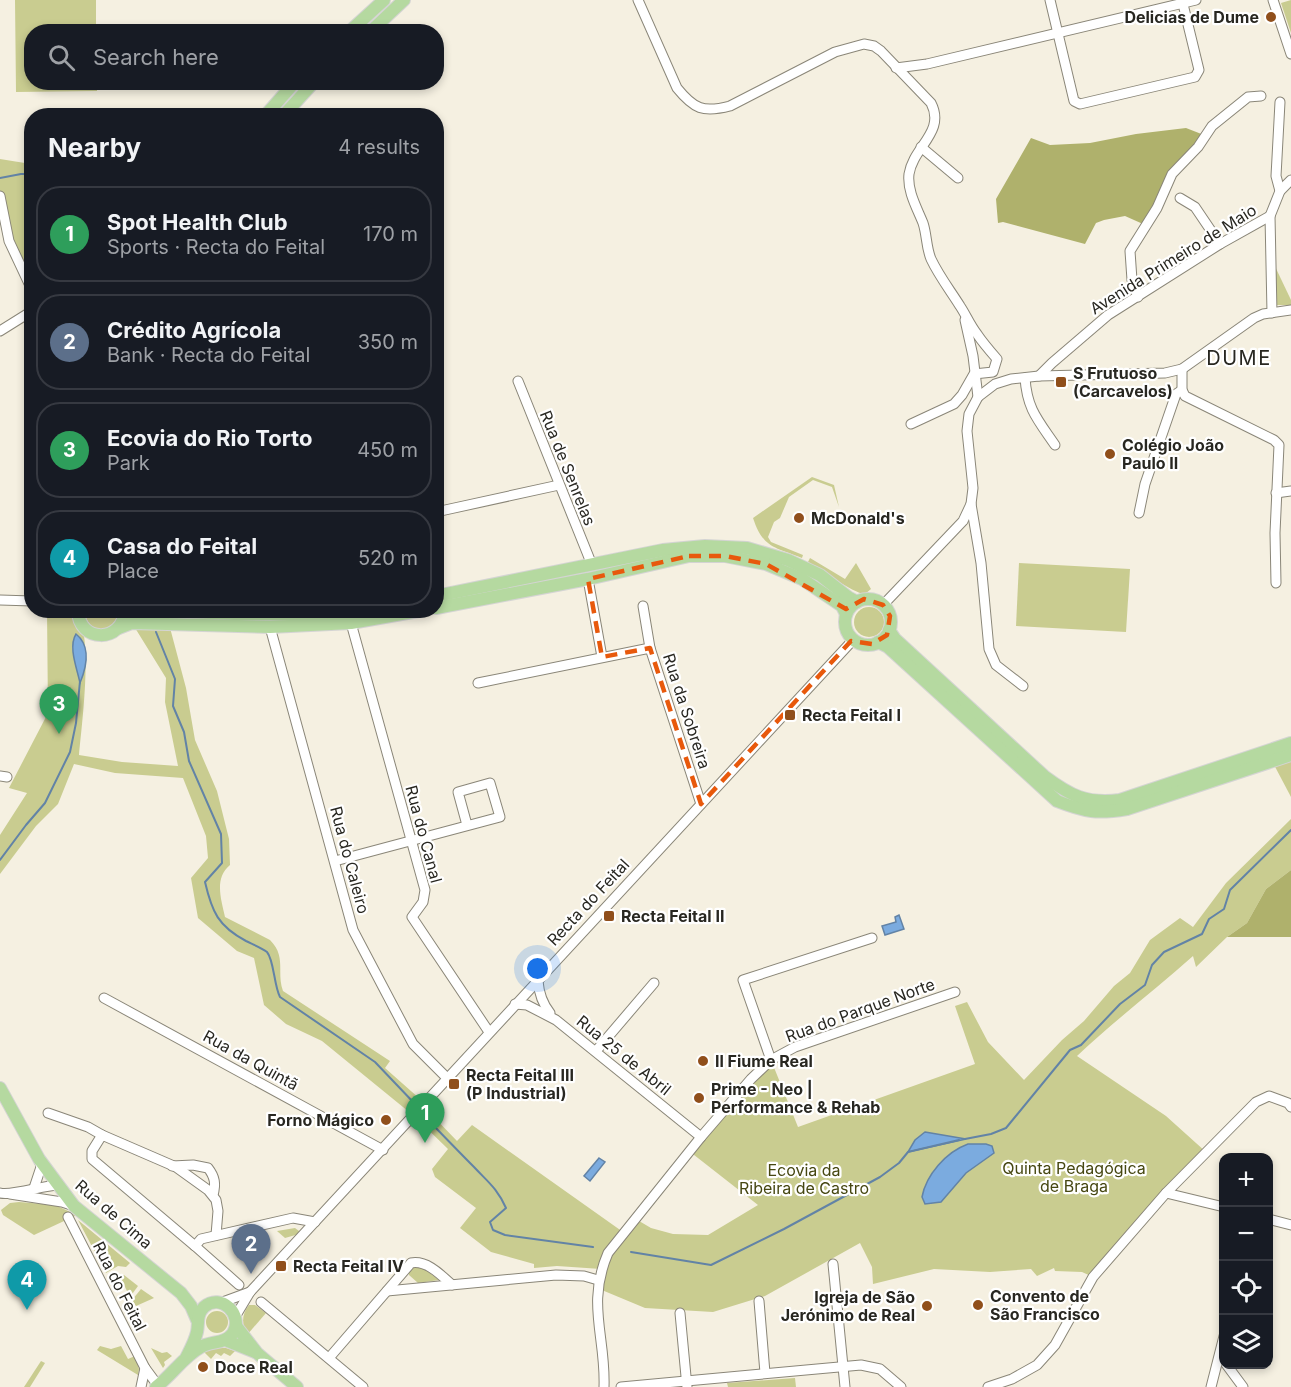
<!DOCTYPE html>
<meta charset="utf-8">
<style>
body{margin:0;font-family:Inter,sans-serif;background:#242831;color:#f1f3f6}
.controls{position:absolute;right:18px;bottom:18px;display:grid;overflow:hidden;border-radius:12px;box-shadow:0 3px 9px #0003}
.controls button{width:54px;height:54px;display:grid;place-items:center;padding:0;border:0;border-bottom:2px solid #363941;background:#171b24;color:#f1f3f6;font:30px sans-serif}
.you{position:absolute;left:538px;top:969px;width:21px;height:21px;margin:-15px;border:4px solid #fff;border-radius:50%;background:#1a73e8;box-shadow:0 0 0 9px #1a73e833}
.badge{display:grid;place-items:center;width:39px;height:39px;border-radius:50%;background:#1a73e8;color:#fff;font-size:20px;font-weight:700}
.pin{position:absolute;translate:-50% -50px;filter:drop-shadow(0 2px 3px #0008)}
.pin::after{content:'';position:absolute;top:32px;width:21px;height:18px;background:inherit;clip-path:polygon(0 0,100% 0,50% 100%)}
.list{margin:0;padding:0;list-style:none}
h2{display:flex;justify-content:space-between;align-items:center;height:78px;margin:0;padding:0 24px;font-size:26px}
h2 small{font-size:20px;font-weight:400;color:#9ea1a6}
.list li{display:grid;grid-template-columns:39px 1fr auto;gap:18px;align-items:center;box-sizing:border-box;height:96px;margin:0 12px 12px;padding:0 12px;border:2px solid #363941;border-radius:24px}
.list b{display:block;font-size:22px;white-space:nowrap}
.list p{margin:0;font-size:20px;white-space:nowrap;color:#9ea1a6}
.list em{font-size:20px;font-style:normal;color:#9ea1a6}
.icon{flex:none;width:33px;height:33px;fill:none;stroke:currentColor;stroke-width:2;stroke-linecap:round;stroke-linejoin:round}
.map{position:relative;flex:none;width:1291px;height:1387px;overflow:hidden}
.search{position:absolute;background:#171b24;box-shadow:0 3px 9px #0003;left:24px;top:24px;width:420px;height:66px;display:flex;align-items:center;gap:15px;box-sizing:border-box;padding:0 21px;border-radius:24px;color:#9ea1a6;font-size:22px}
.panel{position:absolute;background:#171b24;box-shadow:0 3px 9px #0003;left:24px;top:108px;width:420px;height:510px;border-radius:24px}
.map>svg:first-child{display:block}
.green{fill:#c9cc90}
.forest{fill:#afb16c}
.water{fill:#7babdf;stroke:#6283a6;stroke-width:1.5}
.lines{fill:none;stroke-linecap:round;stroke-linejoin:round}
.stream{stroke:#6283a6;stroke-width:2}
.minor-casing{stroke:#8a8678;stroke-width:11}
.major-casing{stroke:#d4d4d3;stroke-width:14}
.minor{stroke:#fff;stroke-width:9}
.major{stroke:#b5d9a0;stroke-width:12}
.marked{fill:none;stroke:#e8590c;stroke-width:4.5;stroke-dasharray:12 8;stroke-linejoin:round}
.poi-dot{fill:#904f1b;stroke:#fff;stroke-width:2}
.labels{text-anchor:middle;stroke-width:4.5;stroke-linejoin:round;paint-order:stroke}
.poi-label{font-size:16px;font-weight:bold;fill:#282721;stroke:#fff;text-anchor:start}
.street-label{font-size:16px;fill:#282721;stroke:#fff}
.park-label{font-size:16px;fill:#464711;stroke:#fff}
.quarter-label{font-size:20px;letter-spacing:1.5px;fill:#282721;stroke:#fff}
</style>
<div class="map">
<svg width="1291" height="1387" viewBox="0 0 1291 1387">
<rect width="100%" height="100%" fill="#f5f0e1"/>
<!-- green -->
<g class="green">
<polygon points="15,0 96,0 96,31 32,32 32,82 97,83 97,91 16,92"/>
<polygon points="1291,0 1291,33 1281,3"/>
<polygon points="0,159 31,164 31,290 9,241 0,196"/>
<polygon points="1271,258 1291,300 1291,305 1272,305"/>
<path d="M812,477L834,485L839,507L832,487L813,480L789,497L780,518L774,522L768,537L771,542L803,555L802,558C774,547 763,548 753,518Z"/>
<path d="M810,558L845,579L856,563L871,589L865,594C852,593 823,570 808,562Z"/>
<polygon points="1019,563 1130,569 1126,632 1016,626"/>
<circle cx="869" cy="622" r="15"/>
<path d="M119,610C115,636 86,635 85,611Z"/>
<path d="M47,611C55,611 68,608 75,613C95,628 81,730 79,755L122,762L178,766L165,702L166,678L132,623L169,624L186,688L195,740L217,791L229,839L230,865C214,878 221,899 225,917L270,940C287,957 276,972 283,991L390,1061L385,1068L420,1099L430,1113L457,1141L472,1125L623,1232L634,1218L651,1228L673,1234L708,1235L758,1205L689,1151L771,1060L798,1127L975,1064L955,1006L967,1002L988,1042L1024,1080L1062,1040L1084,1021L1114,986L1130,973L1150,940L1180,918L1193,927L1226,883L1291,819V870L1266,889L1247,923L1227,937L1196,967L1193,956C1155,990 1114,1021 1077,1056L1166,1116L1206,1152L1093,1277L1082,1272L1055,1271L1054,1268L1037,1276L1031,1269L990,1272L934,1269L873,1284L872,1267L860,1243L765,1296L713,1312L645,1308L597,1288L601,1269L557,1266L534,1268V1264L491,1252L460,1228L476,1208L435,1177L432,1169L448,1149L414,1116L322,1041L286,1024L264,1005L254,958L237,951L198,918L191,878L208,858L206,836L183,778L115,773L74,764L58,804L36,826L0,874V835L27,793L9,788L48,713Z"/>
<polygon points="1291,755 1291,797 1272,761"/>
<polygon points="19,1202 55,1205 77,1215 34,1235 3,1215 1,1210 10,1203"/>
<polygon points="78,1220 130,1263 126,1267 118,1266 106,1273"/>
<polygon points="295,1228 299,1231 299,1234 285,1238 277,1231"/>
<polygon points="413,1267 422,1267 439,1280 418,1283 409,1275 409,1271"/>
<polygon points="119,1275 124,1275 138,1286 130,1297"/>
<polygon points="141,1289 154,1298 136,1306 132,1300"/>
<path d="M249,1305H255L266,1313L247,1335C242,1324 241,1315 249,1305Z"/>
<circle cx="217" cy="1322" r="11"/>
<polygon points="100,1346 111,1349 121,1346 128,1359 135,1356 139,1369 138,1375 97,1350"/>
<polygon points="151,1348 162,1353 167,1352 172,1356 164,1362 165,1365 163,1368"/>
<polygon points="216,1348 226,1348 235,1351 230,1356 224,1353 221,1356 216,1353 211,1359 203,1351"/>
<polygon points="41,1361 45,1363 30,1387 24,1387"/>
<polygon points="795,1378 796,1387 728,1387 727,1383"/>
</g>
<!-- forest -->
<g class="forest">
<polygon points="1186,128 1204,135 1177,166 1143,224 1125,216 1104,220 1096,223 1085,244 1003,222 998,223 996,199 1031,138 1050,145 1090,143 1136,134"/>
<polygon points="1291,870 1291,937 1227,937 1247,923 1266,889"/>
</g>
<!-- water -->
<g class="water">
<path d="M76,634C91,646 87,666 80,683C77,668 68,647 76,634Z"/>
<polygon points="899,915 904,929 885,935 882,926 896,922 895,917"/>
<polygon points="925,1132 966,1139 908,1152 915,1140"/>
<path d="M968,1144H986L992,1146L994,1153L966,1173L941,1202L925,1204L922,1197C926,1175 946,1152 968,1144Z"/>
<polygon points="599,1158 605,1162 590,1181 584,1176"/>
</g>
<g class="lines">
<!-- stream -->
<g class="stream">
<polyline points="0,178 21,174 32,174"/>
<path d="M156,632L175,679L173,706L184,732L189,761L221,834L222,863L205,882C212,912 218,926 246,941C252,944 262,948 267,952C274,960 274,986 280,997L375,1062L415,1104"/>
<polyline points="0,860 26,825 45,803 70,752 76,723 80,681"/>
<path d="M424,1116C441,1133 457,1150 474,1167C488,1182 497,1188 506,1208L490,1222L493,1230L505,1235L593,1247"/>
<polyline points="965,1139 991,1134 1006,1128 1070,1050 1081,1045 1120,1004 1145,985 1152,965 1164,952 1202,934 1209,919 1224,909 1230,890 1291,830"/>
<polyline points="631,1252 711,1265 784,1229 880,1177 899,1163 908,1152 959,1140"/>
</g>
<!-- minor casing -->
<g class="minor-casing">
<g id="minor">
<path d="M638,0L677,88C694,109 703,113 730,106L835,52L864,44L874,46L881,51L931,103C946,132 913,147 909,174C907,191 917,208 923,223C927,235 926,247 931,259C939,276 950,290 960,306C966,315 970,325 977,334C983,343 990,351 997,359L993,372L974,374L962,395L954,404L911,424"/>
<polyline points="1050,0 1074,101 1080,104 1195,77 1199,70 1182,0"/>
<polyline points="1273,0 1291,54"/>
<polyline points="896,68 927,64 1196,0"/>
<polyline points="921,147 958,178"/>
<polyline points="1280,191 1276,176 1280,102"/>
<polyline points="0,196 9,241 32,290"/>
<polyline points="1180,198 1195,207 1220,244"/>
<polyline points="1138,297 1132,280 1130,251 1157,208 1172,174 1198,147 1212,126 1248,97 1261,96"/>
<polyline points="1272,313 1270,216 1280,191 1291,180"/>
<polyline points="965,320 973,356 978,397"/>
<polyline points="0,331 32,311"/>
<polyline points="1182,369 1182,390 1185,396 1274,440 1279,445 1275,533 1276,583"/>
<polyline points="1039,376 1052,363 1108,315 1220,244 1270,216"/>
<path d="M1025,378C1027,409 1038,420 1055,445"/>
<polyline points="518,381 592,565"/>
<polyline points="1276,493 1291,491"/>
<polyline points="971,504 981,563 989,649 996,665 1023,686"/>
<polyline points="436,512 559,485"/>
<polyline points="1139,513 1145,484 1176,394 1182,390"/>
<polyline points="588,579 602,657"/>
<polyline points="0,600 32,601"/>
<polyline points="883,605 963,521 971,504 973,488 967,431 969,414 978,397 995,384 1011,379 1039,376 1165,373 1182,369 1254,318 1263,314 1291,310"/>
<polyline points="643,606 650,648"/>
<polyline points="351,623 425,890 423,902 412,917 489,1032"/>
<polyline points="270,627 353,930 413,1044 448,1079"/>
<polyline points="478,683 650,648 701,804"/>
<polyline points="0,776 7,777"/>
<polyline points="335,861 500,817 490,783 458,792 467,825"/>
<path d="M538,981C539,994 542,1003 550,1013"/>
<polyline points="104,998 383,1150"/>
<polyline points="515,1004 527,1005 556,1020 701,1137"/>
<polyline points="596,1051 654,983"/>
<polyline points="771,1060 743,980 872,938"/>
<polyline points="48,1113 88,1127 102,1135"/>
<path d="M172,1166L193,1165L208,1168C215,1177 216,1184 213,1195"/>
<polyline points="34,1188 41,1167 39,1159"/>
<path d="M0,1193C11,1196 42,1186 57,1185"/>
<polyline points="1166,1193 1224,1207"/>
<polyline points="10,1194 62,1202 74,1206"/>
<polyline points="68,1217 145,1368 159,1387"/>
<polyline points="1268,1219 1291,1225"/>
<polyline points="195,1246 92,1159 92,1151 102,1135 176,1167 208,1190 216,1200 218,1211 216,1235"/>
<polyline points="833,1264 845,1387"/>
<polyline points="239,1285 195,1246 201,1239 293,1218 315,1222"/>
<polyline points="387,1291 556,1275 584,1276 598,1280"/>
<polyline points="759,1301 765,1373"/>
<polyline points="261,1302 363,1387"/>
<polyline points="220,1303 250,1292"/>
<polyline points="680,1313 687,1387"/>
<polyline points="235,1317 250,1292 853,640"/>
<path d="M329,1358L411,1263C427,1260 441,1275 452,1285"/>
<polyline points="1226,1364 1243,1387"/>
<polyline points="141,1387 145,1368"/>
<path d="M604,1387C606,1337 586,1304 608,1253L701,1137L751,1079L771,1060L795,1047L955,992"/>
<polyline points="621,1387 861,1365 880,1369 901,1387"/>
<polyline points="988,1387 1012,1379 1037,1365 1055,1345 1093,1277 1166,1193 1256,1102 1269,1096 1288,1103 1291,1107"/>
<polyline points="1211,1387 1224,1336"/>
</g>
</g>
<!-- major casing -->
<g class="major-casing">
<g id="major">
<polyline points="349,32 384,0"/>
<polyline points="370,32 404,0"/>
<polyline points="265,116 295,82"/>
<polyline points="283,116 314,82"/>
<polyline points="436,596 663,550 705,546 747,548 788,560 820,575 848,597 857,602"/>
<circle cx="868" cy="622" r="23"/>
<polyline points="436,608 588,579 689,556 725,556 766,564 802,579 842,606 846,614"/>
<path d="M78,610C78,643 123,644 125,610"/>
<polyline points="140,610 235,614 317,615 357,610"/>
<polyline points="119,628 132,623 270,627 351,623 424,610"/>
<path d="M889,630L895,639L1044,776C1071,796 1086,804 1120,800L1291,743"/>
<path d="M878,642L888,647L1057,801C1085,812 1097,814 1127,809L1291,755"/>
<polyline points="0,1088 39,1159 74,1206 181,1293 191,1306 197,1320"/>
<polyline points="236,1326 257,1353 297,1387"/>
<polyline points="225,1340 255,1352"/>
<path d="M156,1387C172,1375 183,1357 201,1347C211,1341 226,1344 233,1333C244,1315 221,1292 204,1307C196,1315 199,1323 197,1332C195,1341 190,1350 186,1358"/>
</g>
</g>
<!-- minor -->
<use href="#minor" class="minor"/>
<!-- major -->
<use href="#major" class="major"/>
</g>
<!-- marked area -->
<path class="marked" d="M689,556H725L766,564L846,609L864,599L883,605L890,616L887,635L872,644L851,641L701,804L650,648L602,657L588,579Z"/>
<!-- markers -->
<g class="poi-dot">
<circle cx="1271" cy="17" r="6"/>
<rect x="1055" y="376" width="12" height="12" rx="3"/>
<circle cx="1110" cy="454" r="6"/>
<circle cx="799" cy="518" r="6"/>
<rect x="784" y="709" width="12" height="12" rx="3"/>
<rect x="603" y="910" width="12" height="12" rx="3"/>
<circle cx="703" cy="1061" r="6"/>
<rect x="448" y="1078" width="12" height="12" rx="3"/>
<circle cx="699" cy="1098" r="6"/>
<circle cx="386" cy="1120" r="6"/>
<rect x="275" y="1260" width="12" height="12" rx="3"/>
<circle cx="978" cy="1305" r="6"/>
<circle cx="927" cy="1306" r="6"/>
<circle cx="203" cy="1367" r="6"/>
</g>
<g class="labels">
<!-- poi labels -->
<g class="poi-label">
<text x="1259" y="23" text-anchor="end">Delicias de Dume</text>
<text x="1073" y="379">S Frutuoso<tspan x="1073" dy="18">(Carcavelos)</tspan></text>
<text x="1122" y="451">Colégio João<tspan x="1122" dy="18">Paulo II</tspan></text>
<text x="811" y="524">McDonald's</text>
<text x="802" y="721">Recta Feital I</text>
<text x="621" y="922">Recta Feital II</text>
<text x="715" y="1067">Il Fiume Real</text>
<text x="466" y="1081">Recta Feital III<tspan x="466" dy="18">(P Industrial)</tspan></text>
<text x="711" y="1095">Prime - Neo |<tspan x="711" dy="18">Performance &amp; Rehab</tspan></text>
<text x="374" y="1126" text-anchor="end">Forno Mágico</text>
<text x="293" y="1272">Recta Feital IV</text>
<text x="990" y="1302">Convento de<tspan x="990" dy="18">São Francisco</tspan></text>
<text x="915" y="1303" text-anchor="end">Igreja de São<tspan x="915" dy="18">Jerónimo de Real</tspan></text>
<text x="215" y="1373">Doce Real</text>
</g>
<!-- street labels -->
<g class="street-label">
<text transform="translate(1173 259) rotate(-32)" y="6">Avenida Primeiro de Maio</text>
<text transform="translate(568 468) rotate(68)" y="6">Rua de Senrelas</text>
<text transform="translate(687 711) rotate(72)" y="6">Rua da Sobreira</text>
<text transform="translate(424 834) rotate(75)" y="6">Rua do Canal</text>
<text transform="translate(350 860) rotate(75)" y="6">Rua do Caleiro</text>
<text transform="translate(588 902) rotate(-47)" y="6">Recta do Feital</text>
<text transform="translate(860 1010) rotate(-20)" y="6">Rua do Parque Norte</text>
<text transform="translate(624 1055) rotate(39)" y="6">Rua 25 de Abril</text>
<text transform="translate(251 1060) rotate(29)" y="6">Rua da Quintã</text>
<text transform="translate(114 1214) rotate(41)" y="6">Rua de Cima</text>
<text transform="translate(120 1286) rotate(63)" y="6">Rua do Feital</text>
</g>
<!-- park labels -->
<g class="park-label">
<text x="1074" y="1174">Quinta Pedagógica<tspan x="1074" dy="18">de Braga</tspan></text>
<text x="804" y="1176">Ecovia da<tspan x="804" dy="18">Ribeira de Castro</tspan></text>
</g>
<!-- quarter labels -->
<g class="quarter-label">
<text x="1239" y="365">DUME</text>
</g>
</g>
</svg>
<div class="controls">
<button>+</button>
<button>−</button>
<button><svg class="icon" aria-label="locate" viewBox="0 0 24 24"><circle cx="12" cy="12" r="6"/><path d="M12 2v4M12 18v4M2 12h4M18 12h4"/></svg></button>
<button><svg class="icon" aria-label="layers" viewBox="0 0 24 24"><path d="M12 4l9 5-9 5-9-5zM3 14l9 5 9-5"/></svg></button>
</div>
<div class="you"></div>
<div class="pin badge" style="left:425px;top:1143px;background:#2e9e5b">1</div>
<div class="pin badge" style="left:251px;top:1274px;background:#5c6f8a">2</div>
<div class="pin badge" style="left:59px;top:734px;background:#2e9e5b">3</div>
<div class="pin badge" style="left:27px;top:1310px;background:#0f9aa8">4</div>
<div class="search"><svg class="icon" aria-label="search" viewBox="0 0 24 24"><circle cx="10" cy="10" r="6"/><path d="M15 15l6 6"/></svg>Search here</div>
<section class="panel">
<h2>Nearby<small>4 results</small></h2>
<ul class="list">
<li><span class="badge" style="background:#2e9e5b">1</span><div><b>Spot Health Club</b><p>Sports · Recta do Feital</p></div><em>170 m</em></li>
<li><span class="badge" style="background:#5c6f8a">2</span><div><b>Crédito Agrícola</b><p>Bank · Recta do Feital</p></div><em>350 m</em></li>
<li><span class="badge" style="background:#2e9e5b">3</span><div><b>Ecovia do Rio Torto</b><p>Park</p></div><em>450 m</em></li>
<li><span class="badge" style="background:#0f9aa8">4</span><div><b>Casa do Feital</b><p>Place</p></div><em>520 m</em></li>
</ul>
</section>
</div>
